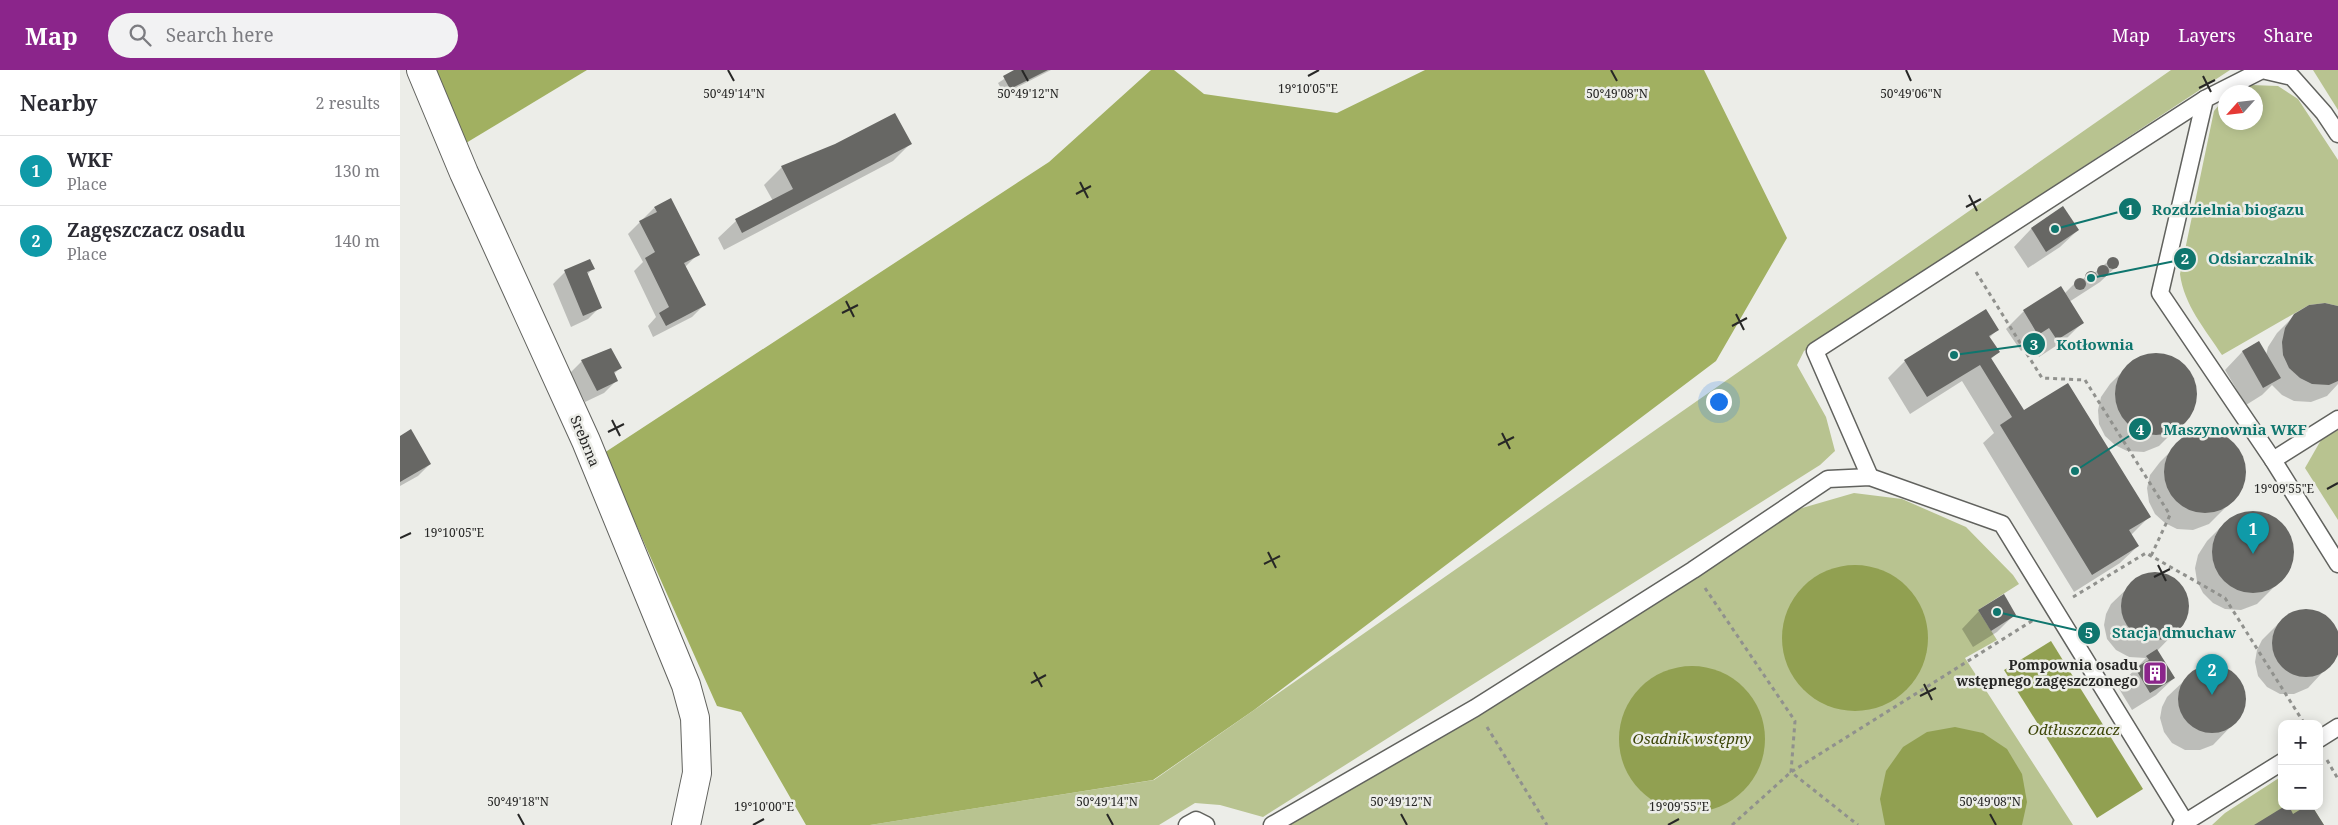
<!DOCTYPE html>
<meta charset="utf-8">
<style>
body{margin:0;font-family:"Noto Serif",serif;background:#f2f2f3;color:#2b2b33}
.controls{position:absolute;right:15px;bottom:15px;display:grid;overflow:hidden;border-radius:10px;box-shadow:0 2px 12px #0003}
.controls button{width:45px;height:45px;display:grid;place-items:center;padding:0;border:0;border-bottom:1px solid #e1e1e2;background:#fff;color:#2b2b33;font:25px sans-serif}
.compass{position:absolute;left:1818px;top:15px;width:45px;height:45px;border-radius:50%;background:#fff;box-shadow:0 2px 12px #0003;rotate:243deg}
.you{position:absolute;left:1318px;top:331px;width:18px;height:18px;margin:-12px;border:4px solid #fff;border-radius:50%;background:#1a73e8;box-shadow:0 0 0 8px #1a73e833}
.badge{display:grid;place-items:center;width:32px;height:32px;border-radius:50%;background:#8b258b;color:#fff;font-size:16px;font-weight:700}
.pin{position:absolute;translate:-50% -41px;filter:drop-shadow(0 1px 2px #0008)}
.pin::after{content:'';position:absolute;top:26px;width:18px;height:15px;background:inherit;clip-path:polygon(0 0,100% 0,50% 100%)}
.list{margin:0;padding:0;list-style:none}
h2{display:flex;justify-content:space-between;align-items:center;height:65px;margin:0;padding:0 20px;font-size:21px}
h2 small{font-size:16px;font-weight:400;color:#7c7c81}
.list li{display:grid;grid-template-columns:32px 1fr auto;gap:15px;align-items:center;box-sizing:border-box;height:70px;padding:0 20px;border-top:1px solid #e1e1e2}
.list b{display:block;font-size:19px;white-space:nowrap}
.list p{margin:0;font-size:16px;white-space:nowrap;color:#7c7c81}
.list em{font-size:16px;font-style:normal;color:#7c7c81}
.icon{flex:none;width:28px;height:28px;fill:none;stroke:currentColor;stroke-width:2;stroke-linecap:round;stroke-linejoin:round}
.map{position:relative;flex:none;width:1938px;height:755px;overflow:hidden}
header{display:flex;align-items:center;gap:30px;box-sizing:border-box;height:70px;padding:0 25px;background:#8b258b;color:#fff}
header strong{font-size:24px}
nav{display:flex;gap:28px;margin-inline-start:auto;font-size:18px}
.search{width:350px;height:45px;background:#f2f2f3;display:flex;align-items:center;gap:12px;box-sizing:border-box;padding:0 18px;border-radius:28px;color:#7c7c81;font-size:19px}
main{display:flex}
aside{flex:1;background:#fff}
.map>svg:first-child{display:block}
.green{fill:#b8c390}
.forest{fill:#a1b061}
.water{fill:#91a051}
.shadow{fill:#0003}
.building{fill:#676764}
.lines{fill:none;stroke-linecap:round;stroke-linejoin:round}
.lane-casing{stroke:#61625e;stroke-width:19}
.street-casing{stroke:#61625e;stroke-width:30}
.path{stroke:#90918d;stroke-width:3;stroke-dasharray:4 4;stroke-linecap:butt}
.lane{stroke:#fff;stroke-width:16}
.street{stroke:#fff;stroke-width:28}
.ticks{fill:none;stroke:#272726;stroke-width:2}
.labels{text-anchor:middle;stroke-width:5;stroke-linejoin:round;paint-order:stroke}
.street-label{font-size:14px;fill:#272726;stroke:#ecede8}
.poi-label{font-size:14px;font-weight:bold;fill:#272726;stroke:#ecede8;text-anchor:end}
.water-label{font-size:15px;font-style:italic;fill:#3d4608;stroke:#ecede8}
.ticks-label{font-size:12px;text-anchor:middle;fill:#272726;stroke:#ecede8;stroke-width:5;stroke-linejoin:round;paint-order:stroke}
.leader{fill:none;stroke:#0f766e;stroke-width:2}
.callout-dot{fill:#0f766e;stroke:#ecede8;stroke-width:2}
.mark-label{font-size:15px;text-anchor:middle;font-weight:bold;fill:#fff}
.callout-label{font-size:15px;text-anchor:middle;font-weight:bold;fill:#0f766e;stroke:#ecede8;stroke-width:5;stroke-linejoin:round;paint-order:stroke}
</style>
<header>
<strong>Map</strong>
<div class="search"><svg class="icon" aria-label="search" viewBox="0 0 24 24"><circle cx="10" cy="10" r="6"/><path d="M15 15l6 6"/></svg>Search here</div>
<nav><a>Map</a><a>Layers</a><a>Share</a></nav>
</header>
<main>
<aside>
<h2>Nearby<small>2 results</small></h2>
<ul class="list">
<li><span class="badge" style="background:#0f9aa8">1</span><div><b>WKF</b><p>Place</p></div><em>130 m</em></li>
<li><span class="badge" style="background:#0f9aa8">2</span><div><b>Zagęszczacz osadu</b><p>Place</p></div><em>140 m</em></li>
</ul>
</aside>
<div class="map">
<svg width="1938" height="755" viewBox="0 0 1938 755">
<rect width="100%" height="100%" fill="#ecede8"/>
<!-- green -->
<g class="green">
<polygon points="1771,0 1830,0 1404,281 1397,295 1426,347 1435,381 1420,395 863,747 820,735 795,733 759,755 470,755 754,710"/>
<polygon points="1913,0 1938,0 1938,40"/>
<path d="M1851,15L1878,16L1898,29L1938,90V236L1925,233L1909,235L1822,285C1805,259 1784,235 1780,204L1814,41L1825,28L1826,52H1856V22H1830Z"/>
<polygon points="1938,360 1938,450 1905,398 1921,370"/>
<polygon points="1454,423 1502,429 1566,457 1613,505 1619,514 1578,540 1597,570 1565,588 1673,755 890,755 1378,445"/>
<polygon points="1882,706 1882,736 1912,736 1924,755 1812,755 1825,743"/>
</g>
<!-- forest -->
<g class="forest">
<polygon points="33,0 187,0 66,73"/>
<polygon points="751,0 774,0 804,24 937,43 1025,0 1304,0 1387,168 1316,291 854,640 753,710 470,755 406,755 341,642 317,636 204,383 649,92"/>
</g>
<!-- water -->
<g class="water">
<circle cx="1455" cy="568" r="73"/>
<polygon points="1651,571 1743,719 1697,748 1604,600"/>
<circle cx="1292" cy="669" r="73"/>
<polygon points="1555,657 1583,663 1607,679 1622,704 1627,732 1622,755 1485,755 1480,729 1486,701 1503,677 1527,662"/>
</g>
<!-- shadow -->
<g class="shadow">
<polygon points="618,0 651,0 604,24 598,13"/>
<polygon points="510,74 493,91 324,180 318,168 336,151 373,131 364,115 382,97"/>
<polygon points="254,138 298,184 285,197 304,235 292,247 253,267 248,256 256,247 234,201 243,192 228,164"/>
<polygon points="1663,138 1678,160 1660,177 1628,198 1614,177 1631,159"/>
<polygon points="1711,189 1718,191 1718,195 1700,212 1669,232 1682,253 1665,270 1639,287 1631,274 1621,281 1606,259 1624,241 1661,218 1664,224 1678,210 1681,211 1689,203 1693,204"/>
<polygon points="190,191 193,198 187,205 200,237 188,249 171,257 153,214 165,202"/>
<polygon points="1938,237 1938,314 1927,326 1911,332 1894,331 1882,325 1872,315 1862,325 1846,335 1825,300 1842,282 1858,272 1866,285 1868,277 1877,263 1895,245"/>
<polygon points="1597,260 1589,268 1598,282 1591,289 1624,342 1749,447 1731,465 1738,476 1720,493 1674,522 1583,373 1594,363 1562,311 1510,344 1488,308 1505,291"/>
<polygon points="1758,284 1774,288 1787,299 1794,314 1795,330 1789,346 1759,376 1744,382 1727,381 1715,375 1705,366 1699,354 1698,340 1701,327 1710,314 1728,296 1742,286"/>
<polygon points="182,291 220,298 213,305 216,311 204,323 185,332 170,303"/>
<polygon points="1807,362 1823,367 1836,377 1844,392 1845,409 1839,424 1809,454 1793,460 1777,459 1765,453 1755,444 1749,432 1747,418 1750,405 1760,392 1778,374 1792,365"/>
<polygon points="0,367 30,394 18,406 0,416"/>
<polygon points="1856,442 1871,446 1884,456 1892,471 1893,488 1887,504 1857,534 1841,540 1825,539 1813,533 1803,523 1797,511 1795,498 1798,485 1807,471 1825,453 1840,444"/>
<polygon points="1749,504 1760,504 1772,508 1781,516 1787,527 1788,539 1784,553 1757,581 1774,608 1756,625 1732,640 1718,617 1746,588 1729,587 1716,580 1707,569 1704,555 1706,544 1711,534 1738,508"/>
<polygon points="1900,540 1911,540 1923,545 1932,552 1938,563 1938,580 1935,589 1908,618 1894,624 1880,624 1867,617 1858,606 1855,592 1857,580 1862,570 1880,552 1889,545"/>
<polygon points="1579,541 1615,544 1597,562 1573,577 1562,559"/>
<polygon points="1805,597 1816,597 1828,601 1837,609 1843,619 1845,632 1841,646 1813,675 1800,680 1785,680 1772,673 1764,662 1760,648 1762,637 1767,627 1786,609 1795,601"/>
</g>
<!-- building -->
<g class="building">
<polygon points="614,0 648,0 610,19 603,6"/>
<polygon points="495,43 512,74 342,163 335,149 393,119 381,96 435,74"/>
<polygon points="271,128 300,185 284,193 306,235 266,256 259,243 269,237 245,188 255,182 239,151 257,142 254,137"/>
<polygon points="1663,136 1679,160 1646,182 1631,158"/>
<circle cx="1713" cy="193" r="6"/>
<polygon points="190,189 195,199 187,202 202,238 183,246 164,200"/>
<circle cx="1703" cy="201" r="6"/>
<circle cx="1691" cy="207" r="6"/>
<circle cx="1680" cy="214" r="6"/>
<polygon points="1661,216 1684,253 1657,270 1649,258 1638,265 1623,240"/>
<polygon points="1925,233 1938,236 1938,311 1929,315 1912,314 1900,308 1889,298 1883,285 1882,272 1885,258 1894,244 1909,235"/>
<polygon points="1586,239 1599,260 1589,266 1600,282 1591,288 1624,340 1668,313 1751,447 1729,460 1739,476 1692,505 1600,355 1612,347 1580,295 1527,327 1504,290"/>
<polygon points="1859,271 1881,308 1863,318 1842,281"/>
<polygon points="211,278 222,298 214,302 218,311 197,321 181,290"/>
<circle cx="1756" cy="324" r="41"/>
<polygon points="11,359 31,394 0,412 0,366"/>
<circle cx="1805" cy="402" r="41"/>
<circle cx="1853" cy="482" r="41"/>
<circle cx="1755" cy="536" r="34"/>
<polygon points="1604,524 1616,545 1591,561 1578,540"/>
<circle cx="1906" cy="573" r="34"/>
<polygon points="1757,579 1775,608 1750,623 1735,598 1749,590 1746,586"/>
<circle cx="1812" cy="629" r="34"/>
<polygon points="1885,736 1889,736 1893,744 1906,736 1912,736 1924,755 1854,755"/>
</g>
<g class="lines">
<!-- lane casing -->
<g class="lane-casing">
<g id="lane">
<polyline points="1938,64 1924,43 1892,7 1862,0 1805,29 1760,223 1873,390 1938,494"/>
<polyline points="1873,390 1938,349"/>
<polyline points="1470,407 1415,281 1805,29"/>
<polyline points="1919,669 1938,657"/>
<polyline points="787,755 796,750 806,755"/>
<polyline points="872,755 1075,638 1293,500 1428,409 1470,407 1602,454 1787,755"/>
<polyline points="1781,755 1882,692"/>
</g>
</g>
<!-- street casing -->
<g class="street-casing">
<polyline id="street" points="21,0 64,103 186,371 286,615 295,648 297,703 286,755"/>
</g>
<!-- path -->
<g class="path">
<polyline points="1576,202 1642,308 1685,310 1770,445 1751,486"/>
<polyline points="1305,518 1395,651 1391,702 1458,755"/>
<polyline points="1673,527 1746,483 1825,528 1904,653"/>
<polyline points="1087,657 1147,755"/>
<polyline points="1927,690 1938,709"/>
<polyline points="1332,755 1391,702 1635,549"/>
</g>
<!-- lane -->
<use href="#lane" class="lane"/>
<!-- street -->
<use href="#street" class="street"/>
</g>
<!-- ticks -->
<path class="ticks" d="M328,0L334,11M622,0L628,11M1211,0L1217,11M1506,0L1511,11M908,6L919,0M1803,6L1811,22M1799,18L1815,10M680,112L688,128M676,124L691,116M1569,125L1577,141M1566,137L1581,129M446,231L454,247M442,243L458,235M1336,244L1344,260M1332,256L1347,248M212,350L220,366M208,362L224,354M1102,363L1110,379M1098,375L1114,367M1927,419L1938,413M0,468L11,463M868,482L876,498M864,494L880,486M1758,495L1766,511M1754,507L1770,499M634,602L642,617M631,613L646,605M1524,614L1532,630M1520,626L1536,618M118,744L124,755M707,744L713,755M1001,744L1007,755M1590,744L1596,755M353,755L364,749M1268,755L1279,749"/>
<!-- icons -->
<defs>
<g id="building-square" transform="scale(1.25)"><rect x="-9" y="-9" width="18" height="18" rx="4" fill="#8b258b" stroke="#ecede8"/><path d="M-4-6H4V6H1V3H-1V6H-4ZM-2.5-4.3h1.7v1.8h-1.7ZM.8-4.3h1.7v1.8H.8ZM-2.5-1h1.7V.8h-1.7ZM.8-1h1.7V.8H.8Z" fill="#fff"/></g>
</defs>
<g fill-rule="evenodd">
<use href="#building-square" x="1755" y="603"/>
</g>
<g class="labels">
<!-- street labels -->
<g class="street-label">
<text transform="translate(185 371) rotate(67)" y="5">Srebrna</text>
</g>
<!-- poi labels -->
<g class="poi-label">
<text x="1738" y="600">Pompownia osadu<tspan x="1738" dy="16">wstępnego zagęszczonego</tspan></text>
</g>
<!-- water labels -->
<g class="water-label">
<text x="1674" y="665">Odtłuszczacz</text>
<text x="1292" y="674">Osadnik wstępny</text>
</g>
</g>
<g class="ticks-label">
<text x="908" y="23">19°10'05"E</text>
<text x="334" y="28">50°49'14"N</text>
<text x="628" y="28">50°49'12"N</text>
<text x="1217" y="28">50°49'08"N</text>
<text x="1511" y="28">50°49'06"N</text>
<text x="1884" y="423">19°09'55"E</text>
<text x="54" y="467">19°10'05"E</text>
<text x="118" y="736">50°49'18"N</text>
<text x="707" y="736">50°49'14"N</text>
<text x="1001" y="736">50°49'12"N</text>
<text x="1590" y="736">50°49'08"N</text>
<text x="364" y="741">19°10'00"E</text>
<text x="1279" y="741">19°09'55"E</text>
</g>
<!-- callouts -->
<path class="leader" d="M1655 159L1730 139M1691 208L1785 189M1554 285L1634 274M1675 401L1740 359M1597 542L1689 563"/>
<g class="callout-dot">
<circle cx="1655" cy="159" r="5"/>
<circle cx="1691" cy="208" r="5"/>
<circle cx="1554" cy="285" r="5"/>
<circle cx="1675" cy="401" r="5"/>
<circle cx="1597" cy="542" r="5"/>
<circle cx="1730" cy="139" r="12"/>
<circle cx="1785" cy="189" r="12"/>
<circle cx="1634" cy="274" r="12"/>
<circle cx="1740" cy="359" r="12"/>
<circle cx="1689" cy="563" r="12"/>
</g>
<g class="mark-label">
<text x="1730" y="145">1</text>
<text x="1785" y="194">2</text>
<text x="1634" y="280">3</text>
<text x="1740" y="365">4</text>
<text x="1689" y="568">5</text>
</g>
<g class="callout-label">
<text x="1828" y="145">Rozdzielnia biogazu</text>
<text x="1861" y="194">Odsiarczalnik</text>
<text x="1695" y="280">Kotłownia</text>
<text x="1835" y="365">Maszynownia WKF</text>
<text x="1774" y="568">Stacja dmuchaw</text>
</g>
</svg>
<div class="controls">
<button>+</button>
<button>−</button>
</div>
<svg class="compass" viewBox="-18 -18 36 36"><path d="M0-13l5 13h-10z" fill="#e53935"/><path d="M0 13l5-13h-10z" fill="#7c7c81"/></svg>
<div class="you"></div>
<div class="pin badge" style="left:1853px;top:484px;background:#0f9aa8">1</div>
<div class="pin badge" style="left:1812px;top:625px;background:#0f9aa8">2</div>
</div>
</main>
